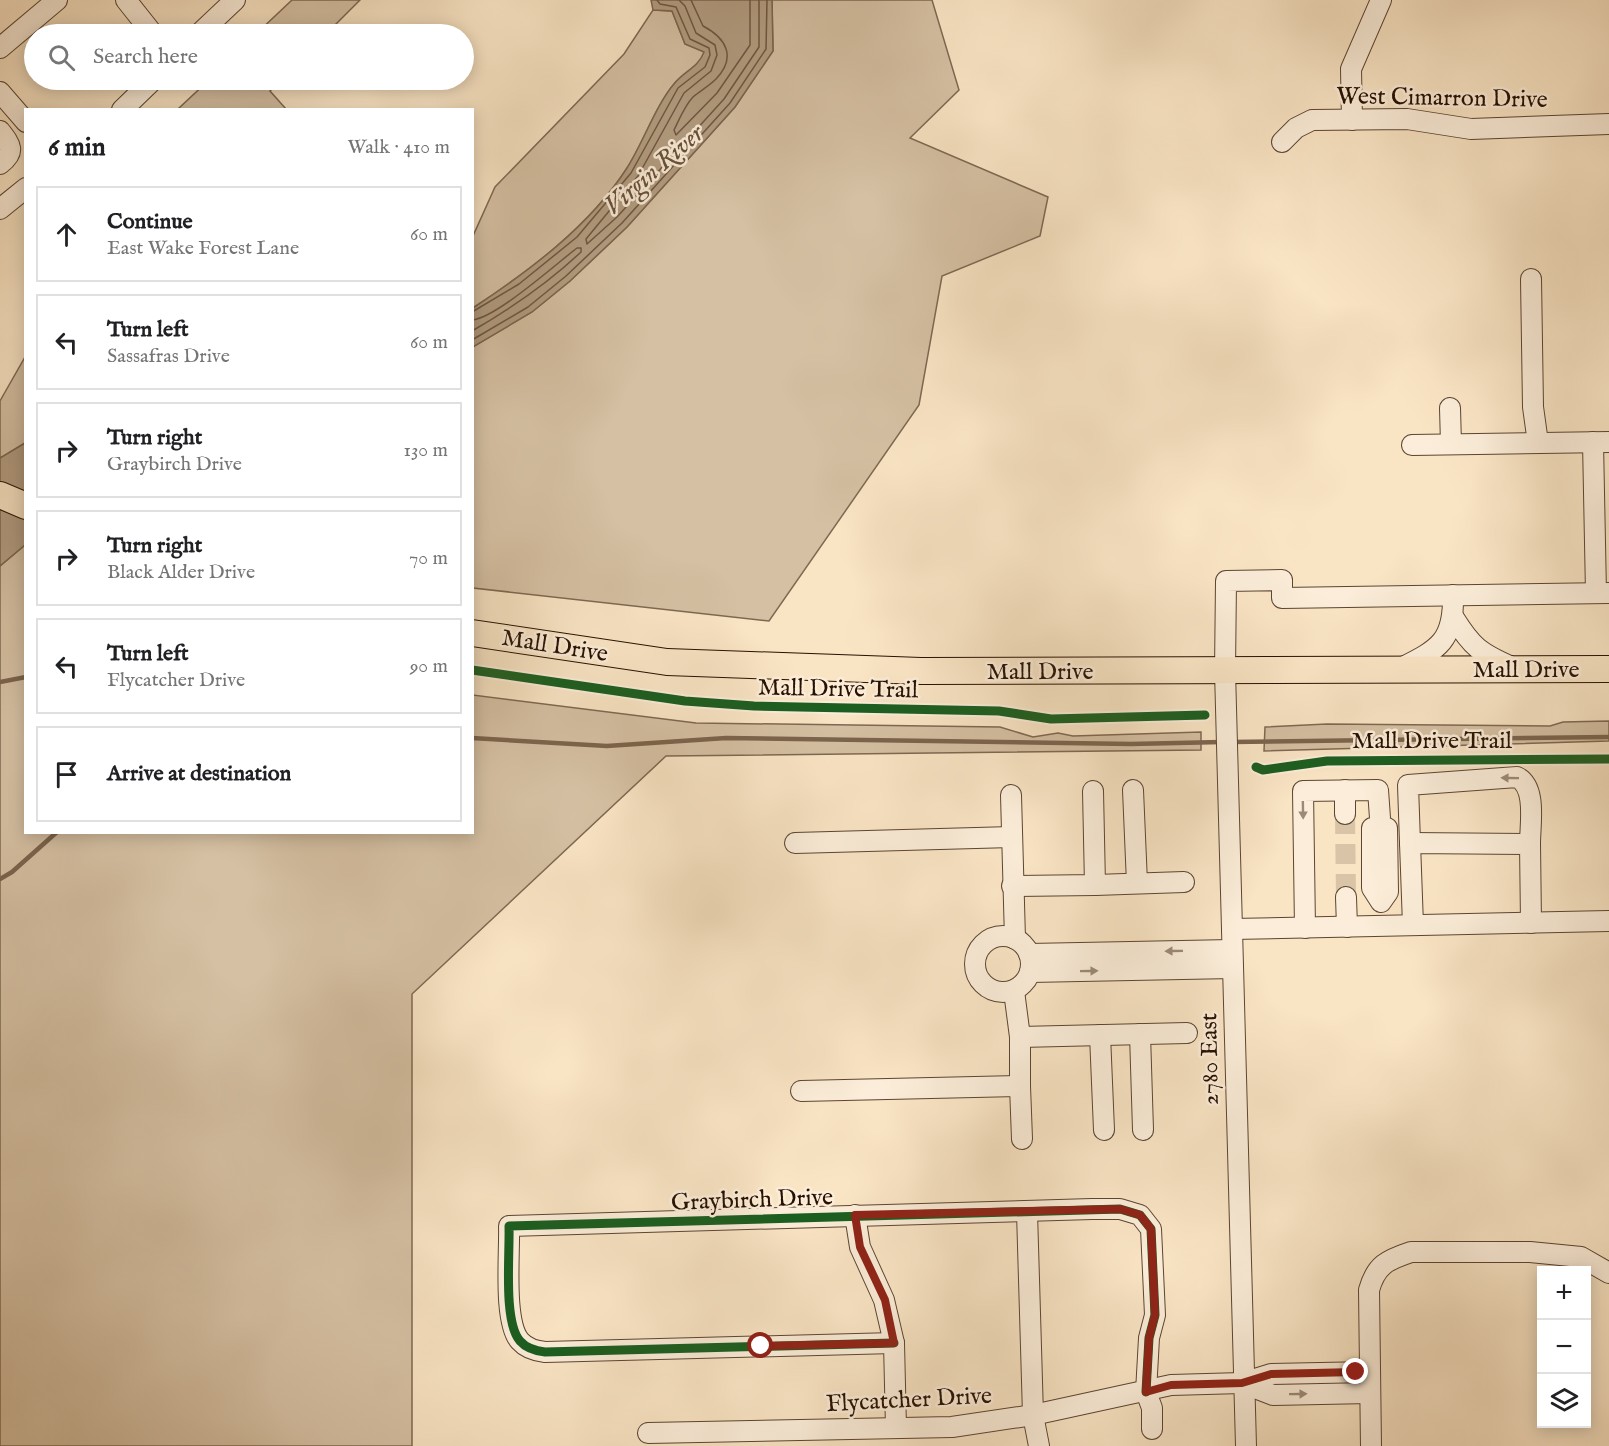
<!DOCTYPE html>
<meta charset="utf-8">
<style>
body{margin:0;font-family:"IM FELL English",serif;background:#f2f2f2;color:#202124}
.controls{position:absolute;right:18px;bottom:18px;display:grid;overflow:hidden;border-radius:0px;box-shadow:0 3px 15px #0003}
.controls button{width:54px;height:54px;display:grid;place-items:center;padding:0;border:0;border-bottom:2px solid #e0e0e0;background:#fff;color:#202124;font:30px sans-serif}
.stop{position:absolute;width:18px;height:18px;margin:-14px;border:4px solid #8f2418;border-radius:50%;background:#fff}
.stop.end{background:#8f2418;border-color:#fff;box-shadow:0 2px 6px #0008}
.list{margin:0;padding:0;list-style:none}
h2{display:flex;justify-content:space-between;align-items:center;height:78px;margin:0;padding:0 24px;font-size:26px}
h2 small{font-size:20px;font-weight:400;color:#757577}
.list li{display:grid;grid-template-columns:39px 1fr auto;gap:18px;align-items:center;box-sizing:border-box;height:96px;margin:0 12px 12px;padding:0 12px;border:2px solid #e0e0e0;border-radius:0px}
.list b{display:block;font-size:22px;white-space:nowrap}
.list p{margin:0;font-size:20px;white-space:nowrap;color:#757577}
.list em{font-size:20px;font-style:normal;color:#757577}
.icon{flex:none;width:33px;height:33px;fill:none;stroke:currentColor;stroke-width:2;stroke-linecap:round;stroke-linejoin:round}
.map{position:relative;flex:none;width:1609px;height:1446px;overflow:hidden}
.search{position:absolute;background:#fff;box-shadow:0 3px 15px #0003;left:24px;top:24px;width:450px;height:66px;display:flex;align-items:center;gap:15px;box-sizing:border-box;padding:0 21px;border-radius:33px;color:#757577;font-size:22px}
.panel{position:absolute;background:#fff;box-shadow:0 3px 15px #0003;left:24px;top:108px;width:450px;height:726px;border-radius:0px}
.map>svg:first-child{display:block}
.green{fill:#d5c0a3;stroke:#7e6852;stroke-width:1.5}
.water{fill:#b29c81;stroke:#7b644d;stroke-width:1.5}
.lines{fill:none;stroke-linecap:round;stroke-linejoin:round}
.shore{stroke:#6d5640;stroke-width:1.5}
.stream{stroke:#7b644d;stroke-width:4.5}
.minor-tunnel{stroke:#dac4a7;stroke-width:20;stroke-dasharray:20 10;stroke-linecap:butt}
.minor-casing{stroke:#5c4531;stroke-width:22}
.major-casing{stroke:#281000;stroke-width:28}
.minor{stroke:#fbedd9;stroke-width:20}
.major{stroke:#f9e4c4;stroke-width:26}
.cycleway-casing{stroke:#fbedd9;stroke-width:13}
.cycleway{stroke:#1b5e20;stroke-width:9}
.oneway{fill:#9c8a77}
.route{stroke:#8f2418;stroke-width:8}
.labels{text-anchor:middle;stroke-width:5;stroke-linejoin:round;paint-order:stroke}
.street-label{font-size:24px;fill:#281000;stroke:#fbedd9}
.water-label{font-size:26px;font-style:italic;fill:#664f3a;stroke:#fbedd9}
</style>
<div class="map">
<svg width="1609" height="1446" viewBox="0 0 1609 1446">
<rect width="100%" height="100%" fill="#f9e4c4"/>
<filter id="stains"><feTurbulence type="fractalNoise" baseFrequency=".00333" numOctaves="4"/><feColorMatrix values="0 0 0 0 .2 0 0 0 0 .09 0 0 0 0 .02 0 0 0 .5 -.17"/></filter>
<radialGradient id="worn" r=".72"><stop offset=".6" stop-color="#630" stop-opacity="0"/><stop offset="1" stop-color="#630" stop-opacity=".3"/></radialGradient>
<!-- green -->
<g class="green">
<polygon points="292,0 360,0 326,34 256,34"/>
<polygon points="772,0 932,0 959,90 910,138 1048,197 1040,236 942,276 919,405 769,621 473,588 472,347 532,312 570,281 627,227 735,107 773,51"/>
<path d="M653,10L672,11L685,44L705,52C698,68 684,71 674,84C656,105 643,143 627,168C590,226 529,271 473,308V236L495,187L624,54Z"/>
<polygon points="209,80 281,80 270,91 286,109 178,109"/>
<polygon points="25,357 25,443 0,458 0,401"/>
<polygon points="25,545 26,832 472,832 473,695 696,723 1000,727 1033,737 1058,733 1073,736 1201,732 1201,750 666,756 412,994 412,1446 0,1446 0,566"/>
<polygon points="1609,721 1609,741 1264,751 1265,727 1327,724 1550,726 1563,722"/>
</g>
<!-- water -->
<g class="water">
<path d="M651,0H772L773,51L735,107L627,227L570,281L532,312L473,347V308C529,271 590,226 627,168C643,143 656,105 674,84C684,71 698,68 704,52L685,44L672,11L653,10Z"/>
<polygon points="25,443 25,545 0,566 0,458"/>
</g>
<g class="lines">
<!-- shore -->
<g class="shore">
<polyline points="679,0 685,6 696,33 715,45 717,55 711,71 684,93 638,176 586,239 587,244 617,217 724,99 759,47 759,0"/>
<path d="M691,0L703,26C726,38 737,57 716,79C709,86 700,91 693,97C685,105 679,120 674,130L676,135L717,93L750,45V0"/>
<polyline points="472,312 519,284 577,237 631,173 678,88 705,67 710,55 709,48 690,39 676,7 660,4 657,0"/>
<path d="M472,320C496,318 556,264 577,248H581V252C547,284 512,308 472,331"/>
<polyline points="472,340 528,307 566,276 622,223 730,103 766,49 767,0"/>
</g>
<!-- stream -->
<g class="stream">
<polyline points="0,682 26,677"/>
<polyline points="472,738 607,746 726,738 1131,744 1222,742"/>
<polyline points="1231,742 1609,737"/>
<polyline points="0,879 12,872 57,832"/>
</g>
<!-- minor-tunnel -->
<polyline class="minor-tunnel" points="1345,814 1346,897"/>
<!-- minor casing -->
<g class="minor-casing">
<g id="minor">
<polyline points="126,0 153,34"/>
<polyline points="199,34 235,0"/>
<polyline points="0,48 57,0"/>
<polyline points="0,92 26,122"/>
<polyline points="122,110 153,80"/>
<polyline points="1352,120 1351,69 1381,0"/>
<path d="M0,131C11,145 16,152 0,164"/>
<polyline points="1282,142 1296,128 1312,120 1407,119 1471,129 1609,124"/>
<polyline points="0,209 26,188"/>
<polyline points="1531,279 1533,407 1538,443"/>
<polyline points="1450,408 1451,444"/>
<polyline points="1593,442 1596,593"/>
<polyline points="1412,445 1609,442"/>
<path d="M1454,618C1472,647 1480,653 1512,667"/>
<path d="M1401,668C1439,649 1454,641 1453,595"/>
<polyline points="1133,790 1137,883"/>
<polyline points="1011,795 1015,939"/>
<polyline points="1345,814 1345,790"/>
<polyline points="1372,828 1372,888 1381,902 1388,892 1387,828"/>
<polyline points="795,843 1012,837"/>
<path d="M1410,843L1408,785L1517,777C1537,787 1530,824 1530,844"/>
<polyline points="1095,885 1184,882"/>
<polyline points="1012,886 1095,885 1093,791"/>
<polyline points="1346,897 1347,927"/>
<polyline points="1413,925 1410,843 1530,844 1531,923"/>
<polyline points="1305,928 1303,791 1378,790 1380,818"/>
<polyline points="1232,929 1609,921"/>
<circle cx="1003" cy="964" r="28"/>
<polyline points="1029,954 1232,950"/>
<polyline points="1030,972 1233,968"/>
<polyline points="1014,991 1020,1037 1020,1086"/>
<polyline points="1140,1034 1143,1130"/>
<polyline points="1100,1035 1104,1130"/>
<polyline points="1020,1037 1187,1033"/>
<polyline points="801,1091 1020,1086 1022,1139"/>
<polyline points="1027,1212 1033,1415 1039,1446"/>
<polyline points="855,1215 860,1247 884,1300 894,1343 896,1428"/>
<path d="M894,1343L545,1352C536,1351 527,1349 520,1341C503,1322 510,1253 509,1226L1092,1209H1120L1140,1215L1151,1229L1155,1315L1149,1338L1146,1392L1152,1408V1429"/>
<polyline points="1242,1383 1273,1395 1370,1393"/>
<polyline points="648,1433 952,1427 1033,1415 1171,1385 1242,1383 1271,1374 1370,1372"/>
<polyline points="1246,1446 1225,671 1226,581 1282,580 1282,598 1609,593"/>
<path d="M1371,1446L1369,1290C1376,1265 1387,1260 1411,1252H1530L1581,1257L1609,1273"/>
</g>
</g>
<!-- major casing -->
<g class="major-casing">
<g id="major">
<polyline points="0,495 26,506"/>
<polyline points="472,633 667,662 921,671 1609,669"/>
</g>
</g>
<!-- minor -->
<use href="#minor" class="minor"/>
<!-- major -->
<use href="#major" class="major"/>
<!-- cycleway casing -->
<g class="cycleway-casing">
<g id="cycleway">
<polyline points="472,670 685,701 754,706 999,711 1051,719 1205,715"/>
<polyline points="1256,767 1263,770 1327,761 1609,759"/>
<path d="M894,1343L545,1352C536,1351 527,1349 520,1341C503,1322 510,1253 509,1226L1120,1209L1140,1215L1151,1229L1155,1315L1149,1338L1146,1392"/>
</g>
</g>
<!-- cycleway -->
<use href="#cycleway" class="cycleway"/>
</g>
<!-- one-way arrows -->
<defs><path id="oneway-solid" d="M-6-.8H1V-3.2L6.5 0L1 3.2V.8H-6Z" transform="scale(1.5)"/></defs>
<g class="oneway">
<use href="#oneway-solid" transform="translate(1510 778) rotate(-179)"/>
<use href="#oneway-solid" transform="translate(1303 810) rotate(89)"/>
<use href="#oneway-solid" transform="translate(1174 951) rotate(179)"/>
<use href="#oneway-solid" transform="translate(1089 971) rotate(-1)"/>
<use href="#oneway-solid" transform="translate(1298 1394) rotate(-1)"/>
</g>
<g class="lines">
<!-- route -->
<polyline class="route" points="761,1346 894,1343 885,1300 860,1247 855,1215 1120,1209 1140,1215 1151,1229 1155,1315 1149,1338 1146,1392 1171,1385 1242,1383 1271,1374 1356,1372"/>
</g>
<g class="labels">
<!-- street labels -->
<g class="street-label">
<text transform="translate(1442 97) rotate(1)" y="8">West Cimarron Drive</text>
<text transform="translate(555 645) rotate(9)" y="8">Mall Drive</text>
<text x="1526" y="677">Mall Drive</text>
<text x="1040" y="679">Mall Drive</text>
<text transform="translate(838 688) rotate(1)" y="8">Mall Drive Trail</text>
<text x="1432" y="748">Mall Drive Trail</text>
<text transform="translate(1209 1059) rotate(-91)" y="8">2780 East</text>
<text transform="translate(752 1199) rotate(-2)" y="8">Graybirch Drive</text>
<text transform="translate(909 1399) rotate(-3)" y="8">Flycatcher Drive</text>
</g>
<!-- water labels -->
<g class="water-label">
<text transform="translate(653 169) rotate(-41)" y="9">Virgin River</text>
</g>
</g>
<rect width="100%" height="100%" filter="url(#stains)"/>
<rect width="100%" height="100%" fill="url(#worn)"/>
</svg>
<div class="controls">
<button>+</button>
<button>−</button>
<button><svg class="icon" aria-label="layers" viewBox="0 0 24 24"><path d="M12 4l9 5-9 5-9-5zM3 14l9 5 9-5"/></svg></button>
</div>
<div class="stop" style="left:761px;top:1346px"></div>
<div class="stop end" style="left:1356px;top:1372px"></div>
<div class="search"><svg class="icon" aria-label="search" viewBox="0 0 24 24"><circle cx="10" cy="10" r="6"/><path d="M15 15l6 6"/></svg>Search here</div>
<section class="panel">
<h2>6 min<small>Walk · 410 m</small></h2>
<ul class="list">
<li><svg class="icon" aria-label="ahead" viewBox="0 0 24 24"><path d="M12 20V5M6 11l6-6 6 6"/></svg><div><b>Continue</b><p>East Wake Forest Lane</p></div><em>60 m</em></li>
<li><svg class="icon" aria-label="left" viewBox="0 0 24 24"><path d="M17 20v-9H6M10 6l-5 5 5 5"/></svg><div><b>Turn left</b><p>Sassafras Drive</p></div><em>60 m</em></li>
<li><svg class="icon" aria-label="right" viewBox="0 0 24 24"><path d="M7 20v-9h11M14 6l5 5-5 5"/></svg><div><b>Turn right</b><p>Graybirch Drive</p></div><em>130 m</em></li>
<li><svg class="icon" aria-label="right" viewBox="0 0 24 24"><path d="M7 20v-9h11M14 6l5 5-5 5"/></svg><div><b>Turn right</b><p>Black Alder Drive</p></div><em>70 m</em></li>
<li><svg class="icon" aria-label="left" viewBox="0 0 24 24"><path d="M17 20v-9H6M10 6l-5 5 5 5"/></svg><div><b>Turn left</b><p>Flycatcher Drive</p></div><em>90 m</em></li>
<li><svg class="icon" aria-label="arrive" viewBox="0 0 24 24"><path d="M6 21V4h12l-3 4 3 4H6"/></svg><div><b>Arrive at destination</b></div></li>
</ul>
</section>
</div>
